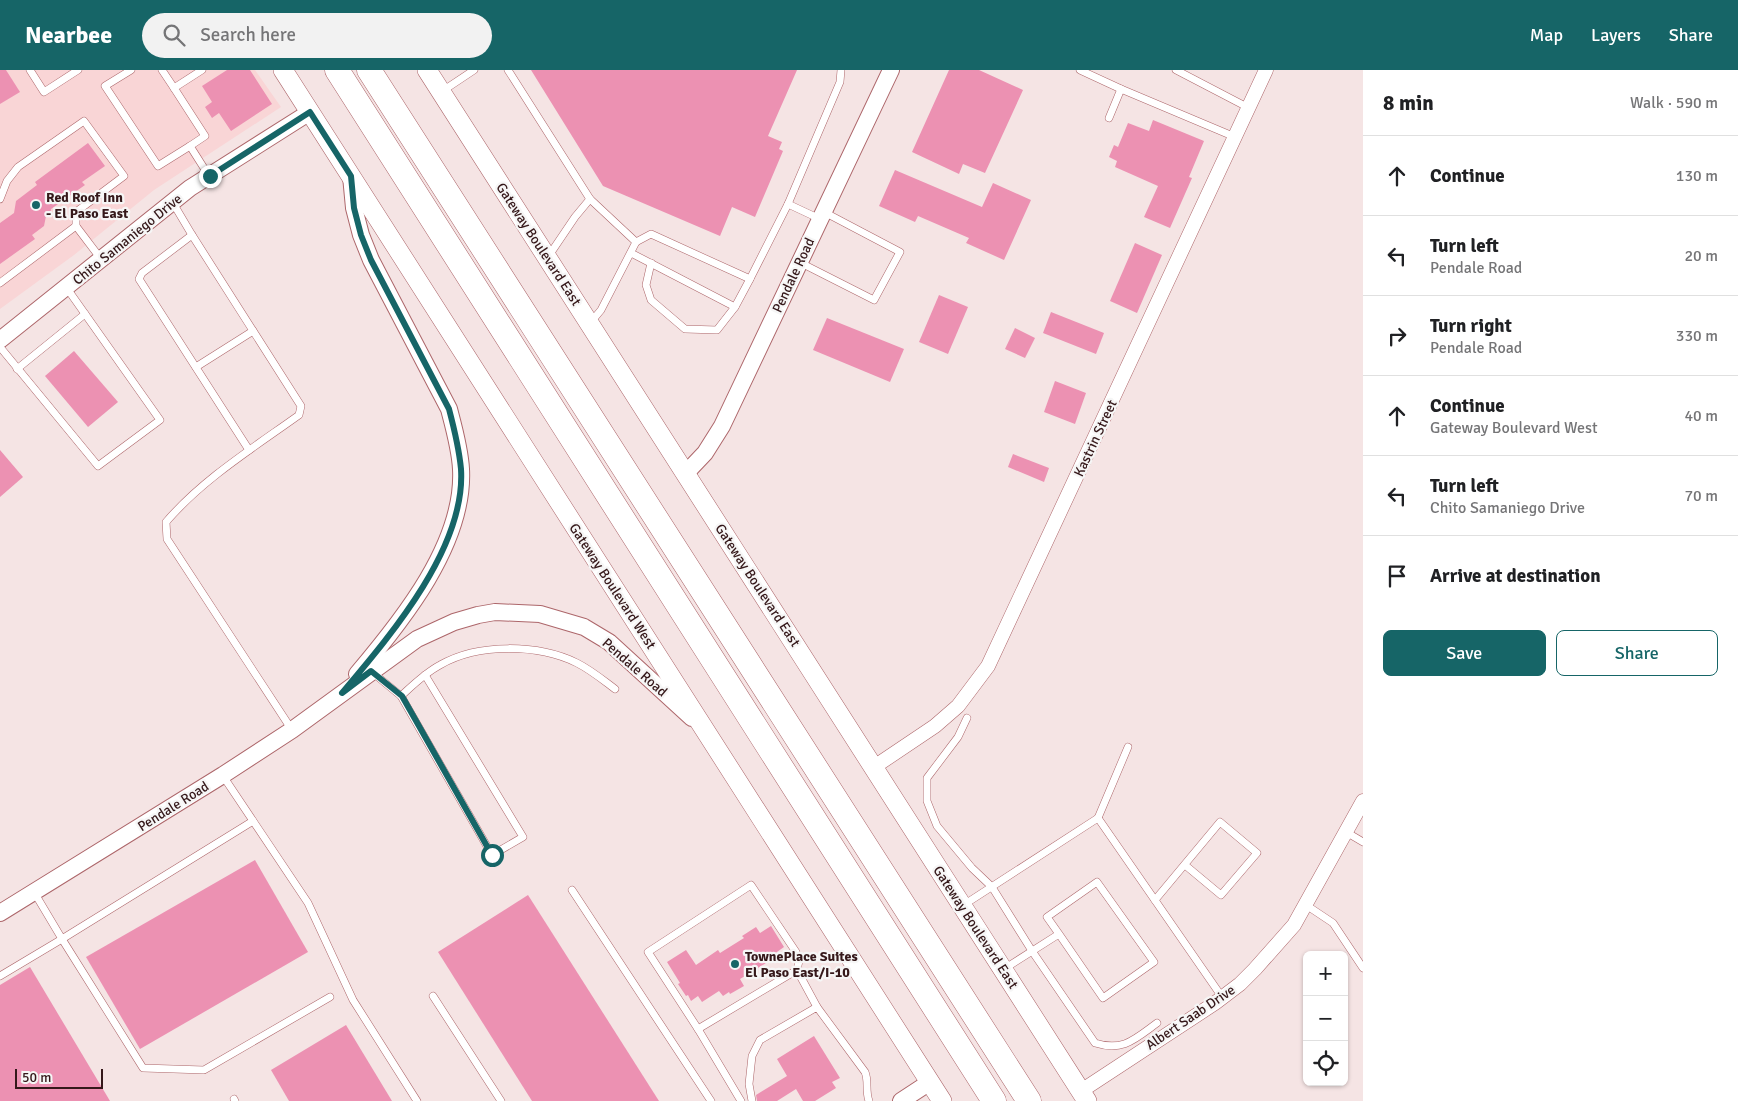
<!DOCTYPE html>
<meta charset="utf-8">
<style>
body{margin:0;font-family:Signika,sans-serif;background:#f2f2f2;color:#202124}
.controls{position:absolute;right:15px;bottom:15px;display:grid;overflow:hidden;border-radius:8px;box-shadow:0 1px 4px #0004}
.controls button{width:45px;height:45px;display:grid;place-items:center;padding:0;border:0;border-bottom:1px solid #e0e0e0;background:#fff;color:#202124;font:25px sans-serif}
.scale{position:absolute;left:15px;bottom:12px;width:88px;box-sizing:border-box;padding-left:5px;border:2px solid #35181a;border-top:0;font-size:14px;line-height:18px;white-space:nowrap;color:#35181a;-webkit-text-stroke:4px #f6f6f6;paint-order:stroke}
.stop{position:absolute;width:15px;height:15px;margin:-11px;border:4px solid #166567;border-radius:50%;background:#fff}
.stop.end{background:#166567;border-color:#fff;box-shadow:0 1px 5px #0008}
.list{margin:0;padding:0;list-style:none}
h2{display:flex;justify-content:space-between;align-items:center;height:65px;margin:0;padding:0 20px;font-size:21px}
h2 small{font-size:16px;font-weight:400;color:#757577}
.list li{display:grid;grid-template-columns:32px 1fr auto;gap:15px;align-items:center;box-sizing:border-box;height:80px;padding:0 20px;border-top:1px solid #e0e0e0}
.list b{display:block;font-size:19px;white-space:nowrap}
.list p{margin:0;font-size:16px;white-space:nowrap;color:#757577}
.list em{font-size:16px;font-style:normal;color:#757577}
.actions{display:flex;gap:10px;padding:15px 20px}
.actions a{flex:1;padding:11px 0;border:1px solid #166567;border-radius:8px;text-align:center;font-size:18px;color:#166567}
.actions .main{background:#166567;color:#fff}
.icon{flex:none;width:28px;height:28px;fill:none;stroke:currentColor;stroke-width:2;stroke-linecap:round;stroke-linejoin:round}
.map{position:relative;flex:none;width:1363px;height:1031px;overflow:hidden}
header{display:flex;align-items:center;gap:30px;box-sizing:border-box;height:70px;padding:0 25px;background:#166567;color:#fff}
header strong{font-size:24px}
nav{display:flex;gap:28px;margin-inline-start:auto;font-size:18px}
.search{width:350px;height:45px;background:#f2f2f2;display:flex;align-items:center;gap:12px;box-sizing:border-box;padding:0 18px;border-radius:28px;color:#757577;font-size:19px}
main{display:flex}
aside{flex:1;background:#fff}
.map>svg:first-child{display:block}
.built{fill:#f9d5d6}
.building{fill:#ec91b2}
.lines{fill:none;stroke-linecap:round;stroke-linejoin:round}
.service-casing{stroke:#ad666a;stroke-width:8}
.minor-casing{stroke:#ad666a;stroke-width:15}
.tertiary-casing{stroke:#ad666a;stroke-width:18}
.secondary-casing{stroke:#ad666a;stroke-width:20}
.motorway-casing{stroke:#ad666a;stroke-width:25}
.service{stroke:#fff;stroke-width:7}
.minor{stroke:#fff;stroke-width:14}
.tertiary{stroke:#fff;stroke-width:16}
.secondary{stroke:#fff;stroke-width:19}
.motorway{stroke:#fff;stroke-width:24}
.route{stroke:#166567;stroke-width:6}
.poi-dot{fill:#166567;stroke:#f6f6f6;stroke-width:2}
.labels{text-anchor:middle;stroke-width:4.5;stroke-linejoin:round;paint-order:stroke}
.poi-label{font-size:14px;font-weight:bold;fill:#35181a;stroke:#f6f6f6;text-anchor:start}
.street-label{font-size:14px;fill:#35181a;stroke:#f6f6f6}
</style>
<header>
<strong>Nearbee</strong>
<div class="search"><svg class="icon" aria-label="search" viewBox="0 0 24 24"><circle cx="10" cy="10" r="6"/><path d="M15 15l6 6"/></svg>Search here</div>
<nav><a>Map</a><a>Layers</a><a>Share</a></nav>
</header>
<main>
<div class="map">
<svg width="1363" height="1031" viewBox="0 0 1363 1031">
<rect width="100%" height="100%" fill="#f5e4e4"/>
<!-- built -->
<polygon class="built" points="0,0 255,0 281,37 154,120 74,185 0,239"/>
<!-- building -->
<g class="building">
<polygon points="0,0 6,0 20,22 0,34"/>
<polygon points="227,0 250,0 272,34 231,61 219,43 212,48 205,37 212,32 202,16"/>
<polygon points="531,0 797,0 768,66 782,72 779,79 783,81 755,147 732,137 720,166 603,116"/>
<polygon points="949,0 979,0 1023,20 985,103 963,94 959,104 912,82"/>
<polygon points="1153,50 1204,71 1189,107 1192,108 1170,158 1144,147 1158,116 1115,97 1117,91 1109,87 1114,75 1118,77 1128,53 1149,61"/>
<polygon points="88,73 105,96 82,112 85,115 51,139 50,146 46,146 44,156 32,165 35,169 0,194 0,153 14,143 16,131 37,115 35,112"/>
<polygon points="895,100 982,137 993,113 1031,130 1004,190 966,173 969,168 918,146 915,152 879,136"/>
<polygon points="1135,173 1162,185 1137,243 1110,231"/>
<polygon points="939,225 968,237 948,284 919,272"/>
<polygon points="1051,242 1104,263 1096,284 1043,263"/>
<polygon points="827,248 904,279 890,312 813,280"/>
<polygon points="1015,258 1035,268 1025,288 1005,279"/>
<polygon points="74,281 118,332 88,357 45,306"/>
<polygon points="1055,311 1086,323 1075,354 1044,342"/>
<polygon points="0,380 23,407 0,427"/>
<polygon points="1013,384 1049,398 1044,412 1008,397"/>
<polygon points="255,790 308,882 140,979 86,887"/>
<polygon points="528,825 659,1031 532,1031 438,882"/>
<polygon points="771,856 784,877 774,884 776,887 740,909 744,916 730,924 729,922 723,926 719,921 702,932 698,926 691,931 688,925 686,926 678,914 680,913 667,892 686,880 696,895 718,880 720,883 744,868 742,866 756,857 760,863"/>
<polygon points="30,897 110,1031 0,1031 0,915"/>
<polygon points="346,955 392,1031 289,1031 271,1000"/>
<polygon points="814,966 840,1008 832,1012 836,1018 815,1031 803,1031 796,1019 777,1031 757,1031 756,1025 787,1006 777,989"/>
</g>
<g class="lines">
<!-- service casing -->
<g class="service-casing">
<g id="service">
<polyline points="30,0 44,22 78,0"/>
<polyline points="131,0 105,16 158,96 190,76"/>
<polyline points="162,0 174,18"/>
<polyline points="202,0 174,18 205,66 190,76 209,106"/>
<polyline points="508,0 590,129 636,172"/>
<polyline points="1080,0 1121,19"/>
<polyline points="1176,0 1249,38"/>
<polyline points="441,22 474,0"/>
<polyline points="1109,48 1121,19 1235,67"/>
<polyline points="0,129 7,111 18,97 84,51 124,106 76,142 76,156 101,189"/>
<path d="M173,133L192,165L301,336L299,345C253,378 203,409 166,452L167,469L292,660"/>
<polyline points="820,149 788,134 840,12 841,0"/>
<polyline points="192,165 142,203 139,209 249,380"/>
<polyline points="631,183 735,237"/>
<polyline points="548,187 575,147 590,129"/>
<polyline points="799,192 874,230 900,182 824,142"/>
<polyline points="651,193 646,215 651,230 685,259 717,260 735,237 750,209"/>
<polyline points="0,213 76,156"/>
<polyline points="591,252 601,240 636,172 651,164 750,209 788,134"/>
<polyline points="0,277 98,396 160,350 66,217"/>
<polyline points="196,297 253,261"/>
<polyline points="17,299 85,244"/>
<polyline points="372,602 401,626 492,785 523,767 425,605"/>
<path d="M401,626C413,615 425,603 440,595C478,573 538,574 577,593C591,600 603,610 615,619"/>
<path d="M967,648L958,667L927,708V731L937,756L972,798L992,817L1032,881L1095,973C1123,982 1135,969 1157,953"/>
<polyline points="223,706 308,833 353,930 417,1031"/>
<polyline points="1098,748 1128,677"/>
<polyline points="1346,762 1363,772"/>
<polyline points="572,820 711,1031"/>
<polyline points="34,822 62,869 253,751"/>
<polyline points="1155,830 1220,752 1257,783 1221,825 1185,795"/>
<polyline points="1306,835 1333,853 1363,898"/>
<polyline points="962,836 1098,748 1222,927"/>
<polyline points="1004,899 1059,864 1047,847 1097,812 1154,892 1103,928 1059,864"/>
<polyline points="0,906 62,869 143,998 204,1000 330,927"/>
<polyline points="433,926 501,1031"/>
<polyline points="698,959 648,882 751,815 796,882 799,891 797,900"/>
<polyline points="234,1029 235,1031"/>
<polyline points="741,1031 698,959 797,900 817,937"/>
<path d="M752,1031L749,1014L752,986L760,970L817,937L865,1002C869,1011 865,1020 869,1031"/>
</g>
</g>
<!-- minor casing -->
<g class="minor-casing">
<g id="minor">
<polyline points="874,697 935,656 958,636 988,596 1266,0"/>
<polyline points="1081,1021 1215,933 1240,914 1255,899 1294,855 1363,731"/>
</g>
</g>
<!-- tertiary casing -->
<g class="tertiary-casing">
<g id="tertiary">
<path d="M351,106L354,138L361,165L371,190L449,339C454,358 460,379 461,399C465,473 402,551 357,604"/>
<polyline points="0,270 190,118 310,42"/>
<polyline points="686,403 705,383 722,356 891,0"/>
<polyline points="0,843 223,705 292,660 417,569 454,552 478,545 495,542 540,544 584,557 609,572 692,648"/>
<polyline points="901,1031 930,1012"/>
</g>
</g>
<!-- secondary casing -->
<g class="secondary-casing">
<g id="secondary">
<polyline points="283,0 942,1031"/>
<polyline points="427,0 1087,1031"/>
</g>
</g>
<!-- motorway casing -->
<g class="motorway-casing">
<g id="motorway">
<polyline points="337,0 994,1031"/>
<polyline points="369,0 1029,1031"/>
</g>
</g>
<!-- service -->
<use href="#service" class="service"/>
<!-- minor -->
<use href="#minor" class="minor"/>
<!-- tertiary -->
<use href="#tertiary" class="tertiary"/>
<!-- secondary -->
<use href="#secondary" class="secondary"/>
<!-- motorway -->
<use href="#motorway" class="motorway"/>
</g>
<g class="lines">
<!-- route -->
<path class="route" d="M210,106L310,42L351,106L354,138L361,165L371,190L449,339C454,358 459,378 461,399C466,478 390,566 342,623L371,601L402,626L492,785"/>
</g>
<!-- markers -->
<g class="poi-dot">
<circle cx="36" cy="135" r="5"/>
<circle cx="735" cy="894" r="5"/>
</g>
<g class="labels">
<!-- poi labels -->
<g class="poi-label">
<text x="46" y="132">Red Roof Inn<tspan x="46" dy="16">- El Paso East</tspan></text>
<text x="745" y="891">TownePlace Suites<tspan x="745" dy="16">El Paso East/I-10</tspan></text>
</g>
<!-- street labels -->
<g class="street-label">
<text transform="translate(127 169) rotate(-39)" y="5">Chito Samaniego Drive</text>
<text transform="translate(539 174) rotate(57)" y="5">Gateway Boulevard East</text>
<text transform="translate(793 205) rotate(-65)" y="5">Pendale Road</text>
<text transform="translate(1095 368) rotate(-65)" y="5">Kastrin Street</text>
<text transform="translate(758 515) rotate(57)" y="5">Gateway Boulevard East</text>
<text transform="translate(613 516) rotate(57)" y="5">Gateway Boulevard West</text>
<text transform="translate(635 597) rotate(41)" y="5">Pendale Road</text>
<text transform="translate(173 736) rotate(-32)" y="5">Pendale Road</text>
<text transform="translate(976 857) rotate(57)" y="5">Gateway Boulevard East</text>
<text transform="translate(1190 947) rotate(-34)" y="5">Albert Saab Drive</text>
</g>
</g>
</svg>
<div class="controls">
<button>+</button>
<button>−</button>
<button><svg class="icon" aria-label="locate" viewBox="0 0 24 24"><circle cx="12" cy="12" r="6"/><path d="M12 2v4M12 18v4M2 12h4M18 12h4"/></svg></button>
</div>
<div class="scale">50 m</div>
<div class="stop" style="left:492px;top:785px"></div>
<div class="stop end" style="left:210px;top:106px"></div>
</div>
<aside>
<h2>8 min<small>Walk · 590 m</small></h2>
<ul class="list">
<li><svg class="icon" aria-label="ahead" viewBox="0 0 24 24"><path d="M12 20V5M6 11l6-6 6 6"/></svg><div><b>Continue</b></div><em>130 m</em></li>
<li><svg class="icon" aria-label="left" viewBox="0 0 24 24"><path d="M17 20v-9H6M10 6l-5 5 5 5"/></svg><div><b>Turn left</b><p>Pendale Road</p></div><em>20 m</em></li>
<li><svg class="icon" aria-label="right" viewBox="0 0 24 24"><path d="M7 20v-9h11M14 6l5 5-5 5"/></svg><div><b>Turn right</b><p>Pendale Road</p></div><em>330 m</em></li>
<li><svg class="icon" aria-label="ahead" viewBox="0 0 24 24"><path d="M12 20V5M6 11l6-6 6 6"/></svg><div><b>Continue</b><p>Gateway Boulevard West</p></div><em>40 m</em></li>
<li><svg class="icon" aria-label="left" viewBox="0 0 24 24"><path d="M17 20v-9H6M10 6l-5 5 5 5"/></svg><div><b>Turn left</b><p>Chito Samaniego Drive</p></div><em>70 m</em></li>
<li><svg class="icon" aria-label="arrive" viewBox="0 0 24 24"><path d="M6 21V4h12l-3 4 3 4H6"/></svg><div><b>Arrive at destination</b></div></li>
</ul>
<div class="actions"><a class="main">Save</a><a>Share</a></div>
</aside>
</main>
